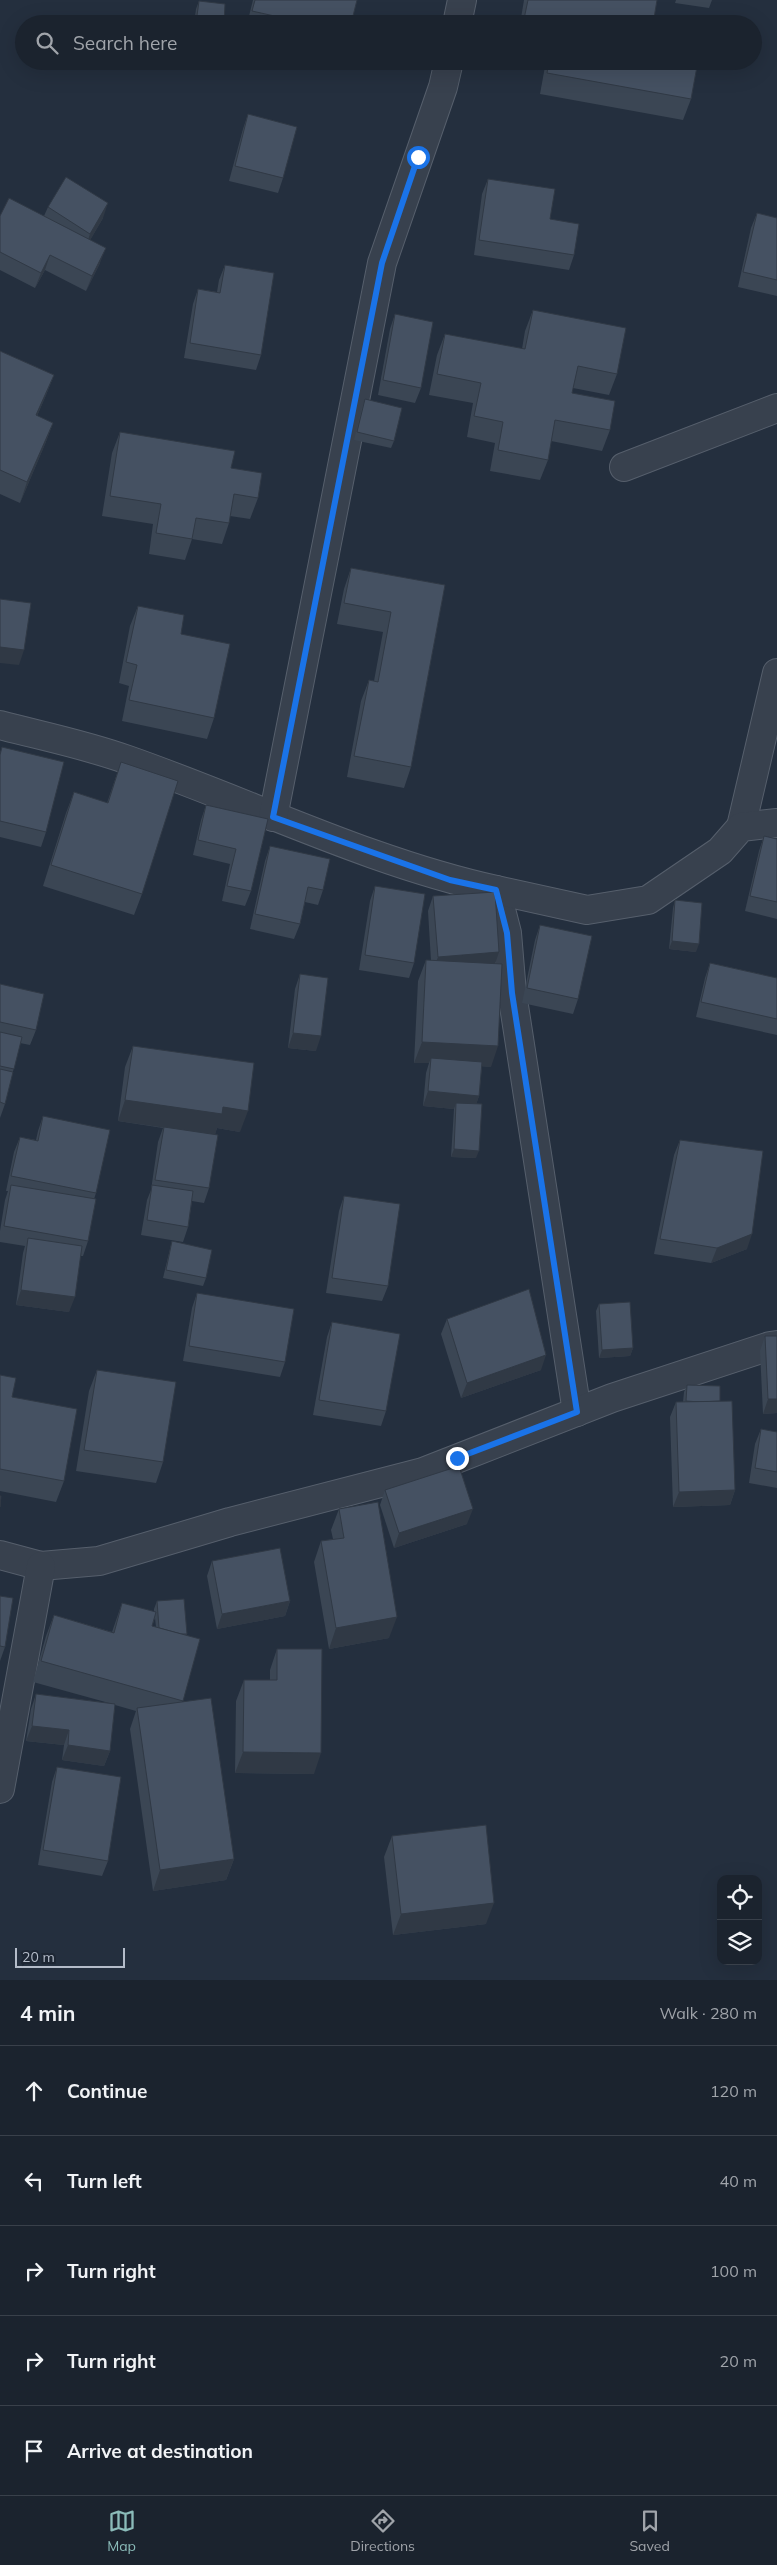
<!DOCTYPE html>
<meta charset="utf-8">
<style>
body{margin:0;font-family:Mulish,sans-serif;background:#282f3a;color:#f1f3f6}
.controls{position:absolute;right:15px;bottom:15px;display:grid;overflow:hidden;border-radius:10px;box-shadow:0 5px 20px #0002}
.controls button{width:45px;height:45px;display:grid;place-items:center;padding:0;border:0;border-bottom:1px solid #39404a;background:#1b232e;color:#f1f3f6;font:25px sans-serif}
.scale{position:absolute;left:15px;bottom:12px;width:110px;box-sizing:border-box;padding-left:5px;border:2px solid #b4bcc9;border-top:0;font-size:14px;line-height:18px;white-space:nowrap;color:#b4bcc9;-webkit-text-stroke:4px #1d2633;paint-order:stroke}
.stop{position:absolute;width:15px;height:15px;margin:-11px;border:4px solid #1a73e8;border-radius:50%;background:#fff}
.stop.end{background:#1a73e8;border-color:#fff;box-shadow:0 1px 5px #0008}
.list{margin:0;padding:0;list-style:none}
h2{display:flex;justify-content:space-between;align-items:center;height:65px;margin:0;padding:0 20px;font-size:21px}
h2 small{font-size:16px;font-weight:400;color:#a0a4aa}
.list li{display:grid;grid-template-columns:32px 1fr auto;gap:15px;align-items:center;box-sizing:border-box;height:90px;padding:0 20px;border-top:1px solid #39404a}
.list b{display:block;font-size:19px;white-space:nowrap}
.list em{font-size:16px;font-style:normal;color:#a0a4aa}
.icon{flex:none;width:28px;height:28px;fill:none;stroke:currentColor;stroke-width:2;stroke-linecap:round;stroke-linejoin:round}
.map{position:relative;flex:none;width:777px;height:1980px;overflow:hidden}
.search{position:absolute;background:#1b232e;box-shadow:0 5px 20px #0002;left:15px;right:15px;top:15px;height:55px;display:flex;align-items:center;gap:12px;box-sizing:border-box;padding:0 18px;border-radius:28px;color:#a0a4aa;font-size:19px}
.sheet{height:515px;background:#1b232e}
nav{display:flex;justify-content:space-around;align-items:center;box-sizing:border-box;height:70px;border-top:1px solid #39404a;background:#1b232e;font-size:14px;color:#a0a4aa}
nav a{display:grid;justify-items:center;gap:2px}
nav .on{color:#8bbbb9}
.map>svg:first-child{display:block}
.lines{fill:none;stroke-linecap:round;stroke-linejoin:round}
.minor-casing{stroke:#565f6c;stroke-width:30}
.minor{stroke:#38414e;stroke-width:28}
.wall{fill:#3b4654;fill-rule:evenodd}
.shaded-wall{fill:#303945}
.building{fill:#455162;stroke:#303945}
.route{stroke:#1a73e8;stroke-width:6}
</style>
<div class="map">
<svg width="777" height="1980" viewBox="0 0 777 1980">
<rect width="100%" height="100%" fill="#242f3e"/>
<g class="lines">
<!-- minor casing -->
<g class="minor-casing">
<g id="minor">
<polyline points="457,24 462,0"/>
<polyline points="624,467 777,408"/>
<path d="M0,725C42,736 87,745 128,760C251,803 369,862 496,890L507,933L512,993L577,1412"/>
<polyline points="273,817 382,263 443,87 449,61"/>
<polyline points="741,827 777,673"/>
<polyline points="496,890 587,910 648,900 720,851 741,827 777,823"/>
<polyline points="0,1555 41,1566 99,1561 230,1522 423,1472 612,1398 770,1346 777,1345"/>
<polyline points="0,1789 41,1566"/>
</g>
</g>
<!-- minor -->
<use href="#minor" class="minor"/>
</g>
<!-- wall -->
<g class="wall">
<polygon points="253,0 357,0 351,24 247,24"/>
<polygon points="524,0 657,0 653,24 520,24"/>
<polygon points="676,0 712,0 709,8 675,3"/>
<polygon points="199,1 224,24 194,24 196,9"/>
<polygon points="546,61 698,61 691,99 683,120 540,94"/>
<polygon points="248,114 283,178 278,193 229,181 243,129"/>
<polygon points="488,179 550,219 574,255 569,270 474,255 482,194"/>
<polygon points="48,207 103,218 90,240 100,263 86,291 45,270 35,288 0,270 0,216 44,216"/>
<polygon points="757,213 777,218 777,296 738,287 751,228"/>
<polygon points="225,265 261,355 256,370 184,358 193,304 198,289 217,292 219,280"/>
<polygon points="533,310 617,374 609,395 573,388 572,393 610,430 602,451 551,441 548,460 540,480 490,471 495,443 467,437 473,403 429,395 437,355 445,334 522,349 525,331"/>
<polygon points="395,314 421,388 415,403 378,395 390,329"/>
<polygon points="0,351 54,375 46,395 37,416 53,423 45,444 20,503 0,494"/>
<polygon points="365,399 394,441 391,448 354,440 362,407"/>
<polygon points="120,432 231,468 258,498 250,519 230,516 229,523 222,544 192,539 185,560 149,554 153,524 102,516 112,453"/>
<polygon points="351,568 445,585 411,767 404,788 347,777 361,701 369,680 374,681 383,632 337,624 344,589"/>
<polygon points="138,606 181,634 214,718 207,739 122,721 129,686 119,683 130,626"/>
<polygon points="2,747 46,832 41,847 0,837 0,753"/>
<polygon points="121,762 142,894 134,915 43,886 66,813 74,792 107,803"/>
<polygon points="206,805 268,819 251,891 245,906 222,901 230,864 193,855 201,820"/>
<polygon points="764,836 777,839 777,919 745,911 759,851"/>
<polygon points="270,846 323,890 318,905 305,902 300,924 294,939 250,929 265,861"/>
<polygon points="375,886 414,963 409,978 359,970 370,901"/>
<polygon points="433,896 495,964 491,1067 482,1066 479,1096 476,1104 476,1158 451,1157 454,1109 423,1106 426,1073 429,1063 414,1063 418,981 426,960 431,961 428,911"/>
<polygon points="675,900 696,952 669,949 673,908"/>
<polygon points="540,925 578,999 573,1014 522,1003 535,940"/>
<polygon points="710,963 777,978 777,1035 696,1017 705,978"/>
<polygon points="300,974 316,1051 288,1048 295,989"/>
<polygon points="0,984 36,1030 30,1045 20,1043 5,1104 0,1118"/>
<polygon points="133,1046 240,1132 217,1128 215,1134 209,1188 204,1203 192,1201 188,1227 183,1242 141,1235 147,1200 151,1190 158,1142 163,1128 118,1121 125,1067"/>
<polygon points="43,1116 96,1193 94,1199 88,1241 83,1256 80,1256 69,1312 16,1305 23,1253 25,1246 0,1242 0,1231 5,1200 8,1191 6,1191 14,1152 20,1137 36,1140 38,1131"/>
<polygon points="680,1140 747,1249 711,1263 654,1254 674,1155"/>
<polygon points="344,1196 388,1286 382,1301 326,1293 339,1211"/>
<polygon points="172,1241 206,1278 203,1286 163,1278 170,1249"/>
<polygon points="197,1293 285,1362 280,1377 183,1361 192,1308"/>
<polygon points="599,1304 633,1348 630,1356 599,1358 596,1311"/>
<polygon points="447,1319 541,1370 461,1398 441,1334"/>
<polygon points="332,1322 386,1411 381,1426 313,1415 327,1337"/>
<polygon points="765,1336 777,1336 777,1413 763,1414 760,1351"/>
<polygon points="97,1370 163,1462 156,1483 76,1471 89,1391"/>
<polygon points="0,1375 12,1397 64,1481 56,1502 0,1491"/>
<polygon points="687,1385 720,1401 735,1490 730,1505 673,1507 670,1417 676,1402 683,1402 684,1392"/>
<polygon points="761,1429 777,1432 777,1488 749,1483 755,1444"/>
<polygon points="385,1490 467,1524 394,1548 380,1505"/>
<polygon points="339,1509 389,1638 329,1649 314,1562 321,1541 333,1539 331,1530"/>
<polygon points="212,1561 290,1601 285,1616 217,1629 207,1576"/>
<polygon points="0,1596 5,1647 0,1661"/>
<path d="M157,1601L187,1634L186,1636L200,1639L182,1702L234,1859L226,1880L153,1891L130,1729L136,1711L115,1705L110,1751L104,1766L62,1760L64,1745L26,1741L31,1709L36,1694L109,1703L33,1682L46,1636L54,1615L112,1632L122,1603L154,1612V1609ZM155,1618L156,1627L152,1626Z"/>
<polygon points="277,1649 314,1774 235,1773 236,1701 244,1680 270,1680 270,1670"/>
<polygon points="57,1767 108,1861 102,1876 38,1865 52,1782"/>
<polygon points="392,1836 486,1924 393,1935 384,1857"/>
</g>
<!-- shaded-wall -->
<g class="shaded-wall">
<polygon points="108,203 103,218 85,249 90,234"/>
<polygon points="106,248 100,263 86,291 92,276"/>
<polygon points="50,255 45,270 35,288 41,273"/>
<polygon points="54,375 46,395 28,436 36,415"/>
<polygon points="53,423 45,444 20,503 27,482"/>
<polygon points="0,647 24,650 19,665 0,663"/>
<polygon points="672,941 699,944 696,952 669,949"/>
<polygon points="499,952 494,967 432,972 438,957"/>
<polygon points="293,1033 321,1036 316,1051 288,1048"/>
<polygon points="422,1042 498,1046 491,1067 431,1064 431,1058 429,1063 414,1063"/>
<polygon points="428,1091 479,1096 474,1111 456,1103 454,1109 423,1106"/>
<polygon points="125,1100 223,1107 248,1111 240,1132 217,1128 215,1135 118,1121"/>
<polygon points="454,1149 479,1151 476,1158 451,1157"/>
<polygon points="752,1234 747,1249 711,1263 717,1248"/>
<polygon points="21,1290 75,1297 69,1312 16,1305"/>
<polygon points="633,1348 630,1356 599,1358 602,1350"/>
<polygon points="546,1355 541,1370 461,1398 467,1383"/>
<polygon points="768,1399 777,1399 777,1413 763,1414"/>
<polygon points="735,1490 730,1505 673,1507 679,1492"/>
<polygon points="473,1509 467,1524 394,1548 399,1533"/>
<polygon points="290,1601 285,1616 217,1629 222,1614"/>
<polygon points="397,1617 389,1638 329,1649 336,1628"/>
<polygon points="32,1726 69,1730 64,1745 26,1741"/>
<polygon points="68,1745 110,1751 104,1766 62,1760"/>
<polygon points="243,1752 321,1753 314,1774 235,1773"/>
<polygon points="234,1859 226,1880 153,1891 160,1870"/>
<polygon points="494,1903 486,1924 393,1935 401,1914"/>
</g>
<!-- building -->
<g class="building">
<polygon points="255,0 357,0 351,24 310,24 252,11"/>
<polygon points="528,0 657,0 653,24 551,24 524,19"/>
<polygon points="199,1 225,4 224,24 196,23"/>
<polygon points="549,61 698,61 691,99 547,73"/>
<polygon points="248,114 297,127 283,178 235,166"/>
<polygon points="66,177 108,203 90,234 48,207"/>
<polygon points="488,179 555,189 550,219 579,224 574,255 479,240"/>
<polygon points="9,198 106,248 92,276 50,255 41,273 0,252 0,216"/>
<polygon points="757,213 777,218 777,280 743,272"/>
<polygon points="225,265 274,273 261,355 190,343 198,289 220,293"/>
<polygon points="533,310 626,328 617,374 578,366 572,393 615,401 610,430 555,420 548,460 498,450 503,422 474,416 481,383 437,374 445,334 525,349"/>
<polygon points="395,314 433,322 421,388 383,380"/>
<polygon points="0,351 54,375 36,415 53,423 27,482 0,470"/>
<polygon points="365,399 402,408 394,441 357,432"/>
<polygon points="120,432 235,451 231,468 262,473 258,498 234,494 229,523 196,518 192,539 156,533 161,504 110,496"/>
<polygon points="351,568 445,585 411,767 354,756 369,680 378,682 391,612 344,603"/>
<polygon points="0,599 31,603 24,650 0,647"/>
<polygon points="138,606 184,615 181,634 230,644 214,718 129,700 137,665 126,662"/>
<polygon points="2,747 64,762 46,832 0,821 0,755"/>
<polygon points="121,762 178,781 142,894 51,865 74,792 108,803"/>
<polygon points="206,805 268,819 251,891 227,886 236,849 198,840"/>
<polygon points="764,836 777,839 777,902 750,896"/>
<polygon points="270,846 330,859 323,890 308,887 300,924 255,914"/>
<polygon points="375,886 425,894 414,963 365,955"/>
<polygon points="495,892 499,952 438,957 433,896"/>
<polygon points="675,900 702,903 699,944 672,941"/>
<polygon points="540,925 592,936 578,999 527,988"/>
<polygon points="426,960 502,964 498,1046 422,1042"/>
<polygon points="710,963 777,978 777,1019 701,1002"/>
<polygon points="300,974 328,978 321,1036 293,1033"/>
<polygon points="0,984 44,994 36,1030 0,1022"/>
<polygon points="0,1032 22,1037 14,1069 0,1066"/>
<polygon points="133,1046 254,1063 248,1111 223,1107 222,1114 125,1100"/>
<polygon points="431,1058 482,1062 479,1096 428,1091"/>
<polygon points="0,1069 13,1072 5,1104 0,1102"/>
<polygon points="456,1103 482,1104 479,1151 454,1149"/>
<polygon points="43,1116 110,1130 96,1193 11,1176 20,1137 38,1141"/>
<polygon points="164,1127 218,1135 209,1188 155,1180"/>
<polygon points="680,1140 763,1151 752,1234 717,1248 660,1239"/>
<polygon points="11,1185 96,1199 88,1241 4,1226"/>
<polygon points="152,1185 193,1191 188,1227 147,1220"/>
<polygon points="344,1196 400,1204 388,1286 332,1278"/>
<polygon points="28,1238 82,1246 75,1297 21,1290"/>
<polygon points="172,1241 212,1250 206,1278 166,1270"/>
<polygon points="529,1289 546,1355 467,1383 447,1319"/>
<polygon points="197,1293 294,1309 285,1362 189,1346"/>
<polygon points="630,1302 633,1348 602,1350 599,1304"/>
<polygon points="332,1322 400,1334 386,1411 319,1400"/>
<polygon points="765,1336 777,1336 777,1399 768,1399"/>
<polygon points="97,1370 176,1382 163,1462 84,1450"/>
<polygon points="0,1375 16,1378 12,1397 77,1409 64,1481 0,1469"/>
<polygon points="687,1385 720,1386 720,1401 700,1402 686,1401"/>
<polygon points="732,1401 735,1490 679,1492 676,1402"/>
<polygon points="761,1429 777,1432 777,1472 755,1468"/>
<polygon points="459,1466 473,1509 399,1533 385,1490"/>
<polygon points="0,1496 1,1496 0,1507"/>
<polygon points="378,1502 397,1617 336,1628 321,1541 344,1538 339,1509"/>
<polygon points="280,1548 290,1601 222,1614 212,1561"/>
<polygon points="0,1596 13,1598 5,1647 0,1646"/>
<polygon points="184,1599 187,1634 181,1634 159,1628 157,1601"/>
<polygon points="122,1603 156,1612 152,1626 200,1639 183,1701 41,1661 54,1615 114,1633"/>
<polygon points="277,1649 322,1649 321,1753 243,1752 244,1680 277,1680"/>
<polygon points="36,1694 115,1704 110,1751 68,1745 69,1730 32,1726"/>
<polygon points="211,1698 234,1859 160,1870 137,1708"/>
<polygon points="57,1767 121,1777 108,1861 43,1850"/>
<polygon points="486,1825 494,1903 401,1914 392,1836"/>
</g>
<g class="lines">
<!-- route -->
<polyline class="route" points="418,157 382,263 273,817 450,880 496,890 507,933 512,993 577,1412 457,1458"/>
</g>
</svg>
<div class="controls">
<button><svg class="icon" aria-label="locate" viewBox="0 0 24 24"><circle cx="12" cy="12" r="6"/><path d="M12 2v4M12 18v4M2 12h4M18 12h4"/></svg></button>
<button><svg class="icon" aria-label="layers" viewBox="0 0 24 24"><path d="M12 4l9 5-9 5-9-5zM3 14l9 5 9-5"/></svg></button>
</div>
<div class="scale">20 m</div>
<div class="stop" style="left:418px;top:157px"></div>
<div class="stop end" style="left:457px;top:1458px"></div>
<div class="search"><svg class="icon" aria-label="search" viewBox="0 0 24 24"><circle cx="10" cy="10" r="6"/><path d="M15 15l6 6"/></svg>Search here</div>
</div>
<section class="sheet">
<h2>4 min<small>Walk · 280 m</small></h2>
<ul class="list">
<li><svg class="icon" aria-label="ahead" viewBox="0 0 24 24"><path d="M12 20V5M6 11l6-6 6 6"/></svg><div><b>Continue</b></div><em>120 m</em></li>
<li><svg class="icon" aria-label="left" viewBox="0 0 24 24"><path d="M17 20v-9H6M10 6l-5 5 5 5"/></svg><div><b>Turn left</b></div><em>40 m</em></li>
<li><svg class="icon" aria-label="right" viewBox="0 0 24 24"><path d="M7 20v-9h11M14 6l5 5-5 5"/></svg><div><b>Turn right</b></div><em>100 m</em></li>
<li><svg class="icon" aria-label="right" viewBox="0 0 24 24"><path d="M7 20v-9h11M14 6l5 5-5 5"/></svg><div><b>Turn right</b></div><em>20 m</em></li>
<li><svg class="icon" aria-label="arrive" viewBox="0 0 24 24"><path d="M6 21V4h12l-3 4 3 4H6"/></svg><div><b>Arrive at destination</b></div></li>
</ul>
</section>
<nav>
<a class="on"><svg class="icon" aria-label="map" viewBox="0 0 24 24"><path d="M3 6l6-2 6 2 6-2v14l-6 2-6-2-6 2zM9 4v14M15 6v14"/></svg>Map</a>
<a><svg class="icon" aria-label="directions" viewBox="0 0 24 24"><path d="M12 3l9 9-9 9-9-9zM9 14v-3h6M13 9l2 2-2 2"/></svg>Directions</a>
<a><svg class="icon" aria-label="saved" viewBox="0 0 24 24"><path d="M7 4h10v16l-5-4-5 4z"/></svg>Saved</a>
</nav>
